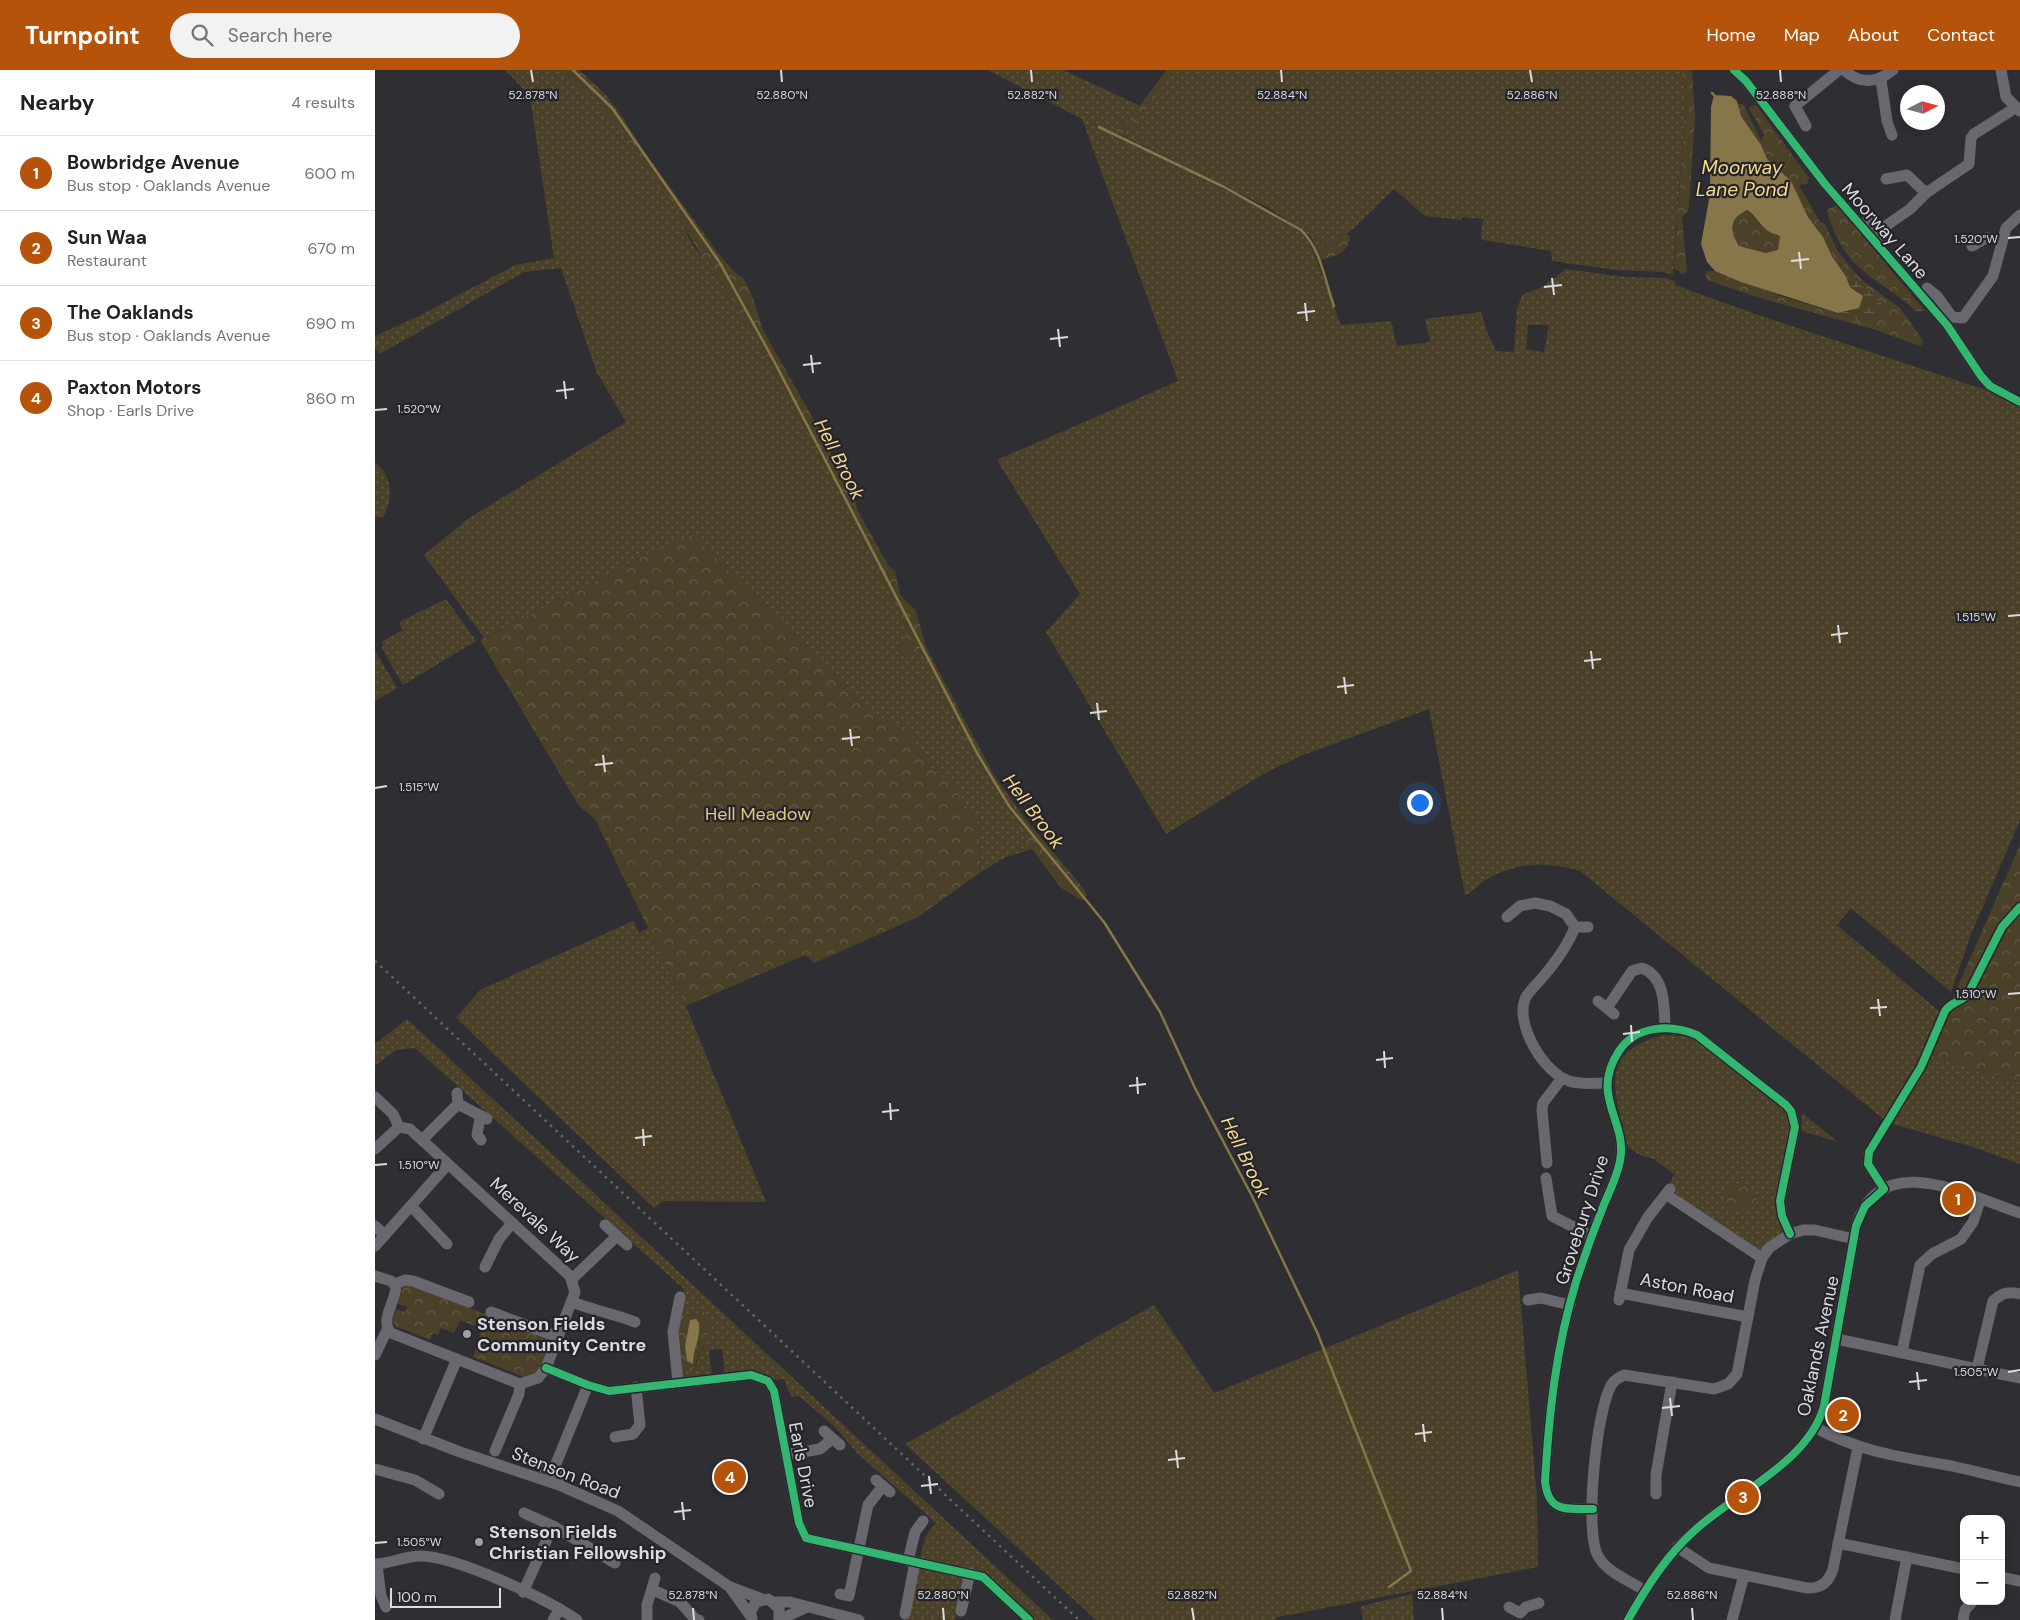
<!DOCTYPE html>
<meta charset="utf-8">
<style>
body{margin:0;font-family:"DM Sans",sans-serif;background:#f2f2f2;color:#202124}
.controls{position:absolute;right:15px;bottom:15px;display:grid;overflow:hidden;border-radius:10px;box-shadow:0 2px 12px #0003}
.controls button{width:45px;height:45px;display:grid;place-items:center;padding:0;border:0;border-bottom:1px solid #e0e0e0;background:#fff;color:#202124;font:25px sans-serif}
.compass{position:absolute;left:1525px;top:15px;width:45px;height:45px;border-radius:50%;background:#fff;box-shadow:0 2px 12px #0003;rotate:84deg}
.scale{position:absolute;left:15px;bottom:12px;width:111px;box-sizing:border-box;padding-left:5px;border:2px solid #dcdce0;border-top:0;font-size:14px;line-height:18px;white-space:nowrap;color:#dcdce0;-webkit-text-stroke:4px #25242a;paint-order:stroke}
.you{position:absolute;left:1044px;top:732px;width:18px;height:18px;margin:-12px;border:4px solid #fff;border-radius:50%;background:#1a73e8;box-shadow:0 0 0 8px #1a73e833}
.badge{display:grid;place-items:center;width:32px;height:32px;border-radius:50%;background:#b45309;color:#fff;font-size:16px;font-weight:700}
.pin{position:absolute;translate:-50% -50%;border:2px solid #fff;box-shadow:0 1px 5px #0006}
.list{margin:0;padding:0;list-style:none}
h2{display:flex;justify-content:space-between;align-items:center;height:65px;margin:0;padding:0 20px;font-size:21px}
h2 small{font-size:16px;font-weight:400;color:#757577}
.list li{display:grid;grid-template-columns:32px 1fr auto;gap:15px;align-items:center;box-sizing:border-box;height:75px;padding:0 20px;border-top:1px solid #e0e0e0}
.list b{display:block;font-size:19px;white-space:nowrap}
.list p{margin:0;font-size:16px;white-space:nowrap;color:#757577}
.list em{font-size:16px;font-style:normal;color:#757577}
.icon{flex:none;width:28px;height:28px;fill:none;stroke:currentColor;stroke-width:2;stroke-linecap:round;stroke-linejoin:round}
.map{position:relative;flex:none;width:1645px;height:1550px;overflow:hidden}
header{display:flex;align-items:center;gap:30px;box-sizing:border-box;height:70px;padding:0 25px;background:#b45309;color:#fff}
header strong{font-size:24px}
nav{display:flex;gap:28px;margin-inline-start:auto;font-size:18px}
.search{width:350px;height:45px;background:#f2f2f2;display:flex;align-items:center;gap:12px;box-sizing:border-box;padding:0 18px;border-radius:28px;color:#757577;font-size:19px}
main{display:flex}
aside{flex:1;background:#fff}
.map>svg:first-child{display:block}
.grass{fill:url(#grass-dots);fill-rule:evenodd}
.forest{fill:url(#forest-crowns)}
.wetland{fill:url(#wetland-marsh)}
.water{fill:#86764a;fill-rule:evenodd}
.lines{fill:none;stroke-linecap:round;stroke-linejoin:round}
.stream{stroke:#86764a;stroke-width:2.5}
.minor{stroke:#69686e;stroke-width:11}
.rail{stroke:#656469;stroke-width:2.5;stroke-dasharray:2.5 5;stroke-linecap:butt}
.cycleway-casing{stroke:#25242a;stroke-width:11}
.cycleway{stroke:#33b770;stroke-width:8}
.ticks{fill:none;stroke:#dcdce0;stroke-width:2}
.poi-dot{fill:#9f9fa3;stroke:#25242a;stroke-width:2}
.labels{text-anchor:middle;stroke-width:4.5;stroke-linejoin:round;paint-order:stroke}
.street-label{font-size:18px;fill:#dcdce0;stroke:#25242a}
.park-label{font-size:18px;fill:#e4c97c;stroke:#25242a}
.poi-label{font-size:18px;font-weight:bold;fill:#dcdce0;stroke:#25242a;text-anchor:start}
.water-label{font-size:19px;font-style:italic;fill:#f6db8e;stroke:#25242a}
.ticks-label{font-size:12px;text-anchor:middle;fill:#dcdce0;stroke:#25242a;stroke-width:4.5;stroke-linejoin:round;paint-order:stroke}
</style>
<header>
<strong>Turnpoint</strong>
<div class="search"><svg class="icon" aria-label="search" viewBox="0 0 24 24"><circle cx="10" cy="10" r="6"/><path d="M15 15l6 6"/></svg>Search here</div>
<nav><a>Home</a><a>Map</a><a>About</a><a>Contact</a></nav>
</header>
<main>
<aside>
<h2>Nearby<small>4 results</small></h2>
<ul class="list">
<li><span class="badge">1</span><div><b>Bowbridge Avenue</b><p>Bus stop · Oaklands Avenue</p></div><em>600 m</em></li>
<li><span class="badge">2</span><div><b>Sun Waa</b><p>Restaurant</p></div><em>670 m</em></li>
<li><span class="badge">3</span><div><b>The Oaklands</b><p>Bus stop · Oaklands Avenue</p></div><em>690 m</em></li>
<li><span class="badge">4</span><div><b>Paxton Motors</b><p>Shop · Earls Drive</p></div><em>860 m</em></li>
</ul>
</aside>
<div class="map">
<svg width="1645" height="1550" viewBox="0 0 1645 1550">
<defs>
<pattern id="grass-dots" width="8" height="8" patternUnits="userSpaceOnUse" patternTransform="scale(1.25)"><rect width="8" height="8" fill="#4b4129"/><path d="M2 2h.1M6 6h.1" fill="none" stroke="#645c48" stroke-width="1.8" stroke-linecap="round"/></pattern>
<pattern id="forest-crowns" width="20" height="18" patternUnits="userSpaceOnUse" patternTransform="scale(1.25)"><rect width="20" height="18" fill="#4b4129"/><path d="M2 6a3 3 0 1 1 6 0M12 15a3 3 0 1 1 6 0" fill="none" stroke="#645c48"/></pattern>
<pattern id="wetland-marsh" width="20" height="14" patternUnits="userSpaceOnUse" patternTransform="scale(1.25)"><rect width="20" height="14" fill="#4b4129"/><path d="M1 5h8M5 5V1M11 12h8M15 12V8" fill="none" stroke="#645c48"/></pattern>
</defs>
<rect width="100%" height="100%" fill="#2f2e33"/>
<!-- grass -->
<g class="grass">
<path d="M130,0H198L236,37L305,141C306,154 321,188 334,191L362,240L378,261L458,410L531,555L532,562L523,581L529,587L541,582L548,584L593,676L633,737L657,779L631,787L606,802L603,754L581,720L555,696L531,657L496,645L318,466L274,484L109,568L49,485L91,450L251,352L222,303L186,198L149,202L5,284L0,277V266L44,246L140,195L179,188L155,26Z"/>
<path d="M613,0H688L770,38L796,0H1306L1311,26L1298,205L1288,202L1241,200L1177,191L1176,181L1108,170L1106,167L1108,149L1087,147V150L1050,146L1019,119L978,159L942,181L936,167L928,161L894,138L748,66L716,53L883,136L929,164L939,183L966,255L1016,251L1022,276L1055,272L1050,249L1106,242L1112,262L1121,281L1139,282L1142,239L1147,225L1167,217L1191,199L1250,207L1290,208L1300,211V215L1389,247L1614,321L1645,336V750L1597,862L1576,922L1476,838L1462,855L1565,942V947L1542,996L1511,1051L1205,801C1173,791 1138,792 1109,811C1102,816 1098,822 1090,825L1054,639L928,685L890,703L791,764L671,562L705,524L622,390L803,311L707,49ZM1153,255H1174L1169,282L1151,279Z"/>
<path d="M0,392C17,406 19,428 8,447H0Z"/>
<polygon points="71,529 101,571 28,615 7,578 8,571 28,560 24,552"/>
<polygon points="0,580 22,618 0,631"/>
<polygon points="258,851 264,863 273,858 311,936 391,1132 288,1131 279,1138 81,948 105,920"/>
<path d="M32,949L678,1550H660L610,1505L592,1500L580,1550H532L550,1467L561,1453L482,1383L460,1357L424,1326L416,1327L409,1309L398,1310L350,1306L347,1279L334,1280L337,1307L305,1311L301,1264L309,1219L40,978L21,980L0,996V974ZM333,1245L329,1278L324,1284L322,1294L305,1290L304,1275L310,1246Z"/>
<path d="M1288,965L1310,966L1322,971L1404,1034L1413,1046L1417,1057L1406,1155L1408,1164L1390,1179L1382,1181L1303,1126L1294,1115L1299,1104L1279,1089L1265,1085L1253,1077C1242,1027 1219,983 1288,965Z"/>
<polygon points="1553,984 1645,1013 1645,1094 1598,1077 1515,1053"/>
<polygon points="1427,1043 1463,1072 1427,1061"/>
<polygon points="1143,1200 1162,1427 1163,1497 903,1547 899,1550 721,1550 530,1374 779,1235 839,1323"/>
<polygon points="1037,1524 1039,1550 988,1550 986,1536"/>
</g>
<!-- forest -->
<g class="forest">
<polygon points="190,0 204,0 229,23 245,43 269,81 343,183 361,204 368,208 376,223 389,262 452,373 460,393 478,423 483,441 513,495 520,501 525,524 541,541 551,577 619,705 651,750 709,819 712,825 708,831 686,818 657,779 633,737 593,676 548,584 541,582 529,587 523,581 532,562 531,555 458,410 378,261 362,240 334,191 329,190 306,152 305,141 290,121 284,119 275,100 242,56 218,26 198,14"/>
<polygon points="791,0 799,0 758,57 745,64 739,60 753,52"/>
<polygon points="1306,0 1317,0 1320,49 1314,136 1313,142 1307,147 1312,202 1307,204 1299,198 1311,26"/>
<polygon points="1363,34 1368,34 1386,70 1389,65 1374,38 1381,35 1434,108 1432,114 1424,115 1445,152 1450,154 1462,180 1476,198 1487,210 1525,238 1547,269 1548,273 1545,276 1501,260 1385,228 1332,210 1330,204 1333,201 1340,201 1406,226 1463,243 1488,249 1506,244 1507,234 1467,194 1464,198 1448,167 1433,147 1416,111 1392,89 1386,75 1366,46"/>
<path d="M1462,135L1550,241H1541C1499,204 1473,205 1453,145V139Z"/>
<path d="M1371,140C1381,146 1384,155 1393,161C1397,164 1401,164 1405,166L1403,180L1391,183L1364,176C1354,160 1354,150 1371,140Z"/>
<path d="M970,163L975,166C974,183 959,187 945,190L940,178Z"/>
<polygon points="318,465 496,645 531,657 555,696 581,720 603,754 606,802 543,847 439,893 430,885 311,936 220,749 204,736 105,570 274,484"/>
<polygon points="1645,775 1645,1013 1553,984"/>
<polygon points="1365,1113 1380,1123 1382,1132 1380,1137 1356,1142 1350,1138 1348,1124 1353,1115"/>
<path d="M29,1213L176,1269C170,1283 167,1305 149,1307L98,1287L107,1259L85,1250L79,1263L66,1258L63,1265L58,1263L55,1270L20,1256L18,1251L21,1239L30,1242L32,1237L23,1234Z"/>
<path d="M329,1242L333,1245V1271L324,1284L317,1302H307C305,1285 300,1261 310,1246Z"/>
</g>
<!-- wetland -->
<polygon class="wetland" points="1467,194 1507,234 1506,244 1483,250 1463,243 1477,241 1483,221 1475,217 1464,198"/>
<!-- water -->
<g class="water">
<path d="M1339,25L1356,26L1362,31L1366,46L1386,75L1392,89L1416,111L1433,147L1448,167L1457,186L1471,207L1475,217L1488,226L1484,238L1463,243L1366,212L1340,201L1332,192L1326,174L1335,124L1336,37ZM1372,140C1382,146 1384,155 1393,161C1397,164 1401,164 1405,166L1403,180L1391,183L1364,176C1354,160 1354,149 1372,140Z"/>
<path d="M321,1249L324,1253C326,1267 318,1279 318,1294L312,1291L310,1276L315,1250Z"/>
</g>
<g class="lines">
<!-- stream -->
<g class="stream">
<polyline points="198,0 237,38 345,193 400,293 602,683 634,736 729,852 785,942 820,1018 878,1128 942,1262 1036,1501 1014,1517"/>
<polyline points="1337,23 1339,25"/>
<path d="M724,57L849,117L926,160C946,179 950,212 959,236"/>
</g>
<!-- minor -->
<g class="minor">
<polyline points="1359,0 1371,11 1450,114 1572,255 1606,306 1615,316 1645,332"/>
<path d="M1469,0C1485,15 1502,13 1518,0"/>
<polyline points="1626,0 1631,27 1645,41"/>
<polyline points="1506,10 1512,51 1517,65"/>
<polyline points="1431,56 1420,36 1464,0"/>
<polyline points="1511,109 1532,105 1551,123"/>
<polyline points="1493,147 1512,169"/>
<polyline points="1505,160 1535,139 1551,123 1594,94 1596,68 1599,64 1640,38"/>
<polyline points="1597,176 1611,168 1627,170"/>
<polyline points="1552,218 1562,226 1577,247 1588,248 1618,206 1631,158 1645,145"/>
<path d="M1132,847L1145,836L1160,833L1175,836L1191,844L1200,857C1193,875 1179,894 1167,908C1162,914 1153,922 1150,929C1140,955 1169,1003 1194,1011C1206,1015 1220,1013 1232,1013"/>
<polyline points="1200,857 1213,857"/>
<polyline points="1223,931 1239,944"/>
<path d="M1232,938L1257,901L1267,898C1291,907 1289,937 1290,958"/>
<polyline points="0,1027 18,1044 24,1057"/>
<polyline points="83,1034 112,1049"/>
<polyline points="105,1048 102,1065 106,1070"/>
<polyline points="47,1070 83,1034 82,1023"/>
<path d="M0,1079L24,1057L35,1059L195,1206L200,1222L171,1298L163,1308L145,1314L16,1263C4,1251 21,1231 21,1216L16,1211L0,1206"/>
<polyline points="1494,1082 1493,1094 1509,1119"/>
<polyline points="1172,1093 1167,1040 1168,1033 1187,1008"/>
<polyline points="1171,1108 1177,1146 1216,1166"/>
<polyline points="1292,1125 1387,1188"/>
<polyline points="36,1136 72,1174"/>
<polyline points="230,1155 252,1175"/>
<polyline points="0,1156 10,1165"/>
<polyline points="0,1176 73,1094"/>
<polyline points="110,1197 124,1169 137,1153"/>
<polyline points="197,1209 242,1166"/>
<polyline points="20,1214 30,1210 38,1211 94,1232"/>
<polyline points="1245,1223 1373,1247"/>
<polyline points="1153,1230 1166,1228 1195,1235"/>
<polyline points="1244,1230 1254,1180 1273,1147 1295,1119"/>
<path d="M197,1232C218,1240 239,1244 260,1252"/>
<polyline points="116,1242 183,1267"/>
<polyline points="1462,1269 1645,1308"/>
<polyline points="1527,1282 1545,1195 1557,1184 1586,1169 1598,1152 1605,1130"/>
<polyline points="0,1285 12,1260"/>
<polyline points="171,1298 213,1315 234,1321 376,1305 393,1311 399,1321 424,1453 431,1468 608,1507 654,1550"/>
<path d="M1602,1299L1618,1231C1627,1223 1633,1221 1645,1224"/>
<polyline points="303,1313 298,1262 305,1227"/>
<polyline points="0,1349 85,1382 184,1415 243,1441 355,1517 387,1529"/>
<path d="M1441,1358C1489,1383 1526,1387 1577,1396C1600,1401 1622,1407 1645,1412"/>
<polyline points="449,1361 465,1375"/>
<polyline points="240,1367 258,1364 265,1355 261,1317"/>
<polyline points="48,1369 82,1289"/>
<polyline points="120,1381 144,1324 145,1314"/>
<polyline points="411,1385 445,1379 457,1369"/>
<polyline points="169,1398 187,1406"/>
<polyline points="0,1399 40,1410 64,1424"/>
<polyline points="178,1401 213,1315"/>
<polyline points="501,1410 515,1422"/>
<polyline points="1281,1424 1281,1405 1297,1312"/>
<path d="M1218,1439C1192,1439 1173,1443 1170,1411C1174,1344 1181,1277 1201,1212C1209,1187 1218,1162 1228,1137C1234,1122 1242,1107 1245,1091C1253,1050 1214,1027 1244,981C1261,955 1296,954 1322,965L1411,1035L1416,1041L1420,1057L1405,1131L1407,1146L1415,1164"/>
<polyline points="149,1443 178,1456"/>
<polyline points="1463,1473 1589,1499"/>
<path d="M1302,1477L1334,1498L1432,1518C1446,1519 1454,1512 1458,1499L1483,1377"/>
<polyline points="533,1491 540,1462 548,1451"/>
<path d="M0,1494C15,1494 30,1486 45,1486C81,1486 172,1529 202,1550"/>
<polyline points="2,1495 6,1526 11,1537"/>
<polyline points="1626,1507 1645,1511"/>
<polyline points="356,1519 377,1548"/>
<polyline points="278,1520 305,1532 320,1549 324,1550"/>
<path d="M1270,1521C1253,1509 1231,1503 1222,1484C1210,1458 1221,1339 1237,1314C1240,1309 1244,1308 1249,1305L1339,1319L1353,1314L1362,1304L1380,1210L1387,1188L1394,1178L1415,1164L1428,1160H1440L1479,1169"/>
<polyline points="148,1522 178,1456 240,1493"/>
<polyline points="465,1524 474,1526 493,1435 508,1416"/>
<polyline points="399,1532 415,1532 484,1550"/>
<polyline points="1134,1537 1145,1543 1151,1537 1164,1533"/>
<polyline points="586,1541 595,1503"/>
<polyline points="530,1544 540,1492"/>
<polyline points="376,1547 376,1541 381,1532 393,1529 404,1538 404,1550"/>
<polyline points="178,1550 185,1539"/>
<polyline points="272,1550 272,1535 280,1508"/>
<polyline points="404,1550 432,1537"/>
<path d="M1253,1550C1271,1518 1291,1486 1319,1461C1361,1422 1433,1393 1449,1336L1481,1156C1506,1077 1593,1126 1645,1143"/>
<polyline points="1357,1550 1369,1505"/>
<polyline points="1520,1550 1532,1487"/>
<polyline points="1588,1550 1590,1540 1598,1531"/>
</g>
<!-- rail -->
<polyline class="rail" points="0,891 704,1550"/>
<!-- cycleway casing -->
<g class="cycleway-casing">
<g id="cycleway">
<polyline points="1359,0 1371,11 1450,114 1572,255 1606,306 1615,316 1645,332"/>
<polyline points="171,1298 213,1315 234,1321 376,1305 393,1311 399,1321 424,1453 431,1468 608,1507 654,1550"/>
<path d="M1218,1439C1192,1439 1173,1443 1170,1411C1174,1344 1181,1277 1201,1212C1209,1187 1218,1162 1228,1137C1234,1122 1242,1107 1245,1091C1253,1050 1214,1027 1244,981C1261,955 1296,954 1322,965L1411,1035L1416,1041L1420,1057L1405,1131L1407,1146L1415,1164"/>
<path d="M1253,1550C1271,1518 1291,1486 1319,1461C1361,1422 1433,1393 1449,1336L1481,1156L1490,1136L1509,1119L1493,1094L1494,1082L1546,997L1570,941C1576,932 1586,932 1593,924L1627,857L1645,837"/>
</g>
</g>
<!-- cycleway -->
<use href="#cycleway" class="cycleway"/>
</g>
<!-- ticks -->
<path class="ticks" d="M156,0L158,12M406,0L407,12M656,0L657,12M906,0L907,12M1155,0L1157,12M1405,0L1406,12M1633,168L1645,167M1424,182L1426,199M1416,191L1434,189M1177,208L1179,225M1169,217L1187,215M930,233L932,251M922,243L940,241M683,259L685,277M675,269L693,267M436,285L438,303M428,295L446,293M189,311L191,329M181,321L199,319M0,340L12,339M1633,546L1645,545M1463,555L1465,573M1456,565L1473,563M1216,581L1218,599M1209,591L1226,589M969,607L971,624M962,617L979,615M722,633L724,650M715,643L732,641M475,659L477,676M467,669L485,667M228,685L230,702M220,695L238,693M0,718L12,716M1633,924L1645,923M1503,929L1505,946M1495,938L1512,937M1256,955L1257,972M1248,964L1265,962M1009,981L1010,998M1001,990L1018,988M762,1007L763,1024M754,1016L771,1014M515,1033L516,1050M507,1042L524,1040M268,1059L269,1076M260,1068L277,1066M0,1095L12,1094M1542,1302L1544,1320M1633,1302L1645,1300M1534,1312L1552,1310M1295,1328L1297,1346M1287,1338L1305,1336M1048,1354L1050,1372M1040,1364L1057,1362M801,1380L803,1398M793,1390L810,1388M554,1406L556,1424M546,1416L563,1414M307,1432L309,1450M299,1442L316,1440M0,1473L12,1472M318,1538L319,1550M568,1538L569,1550M817,1538L819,1550M1067,1538L1068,1550M1317,1538L1318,1550"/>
<!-- markers -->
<g class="poi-dot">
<circle cx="92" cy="1264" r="5"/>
<circle cx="104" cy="1472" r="5"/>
</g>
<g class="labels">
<!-- street labels -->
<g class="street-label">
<text transform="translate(1510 161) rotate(49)" y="6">Moorway Lane</text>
<text transform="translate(160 1150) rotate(43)" y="6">Merevale Way</text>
<text transform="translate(1207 1150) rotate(-72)" y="6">Grovebury Drive</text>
<text transform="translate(1312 1218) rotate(11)" y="6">Aston Road</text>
<text transform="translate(1443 1276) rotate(-78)" y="6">Oaklands Avenue</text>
<text transform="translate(428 1395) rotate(79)" y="6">Earls Drive</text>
<text transform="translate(191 1403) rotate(21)" y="6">Stenson Road</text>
</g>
<!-- park labels -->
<g class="park-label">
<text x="383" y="750">Hell Meadow</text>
</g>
<!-- poi labels -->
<g class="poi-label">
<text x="102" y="1260">Stenson Fields<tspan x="102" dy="21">Community Centre</tspan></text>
<text x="114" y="1468">Stenson Fields<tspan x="114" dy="21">Christian Fellowship</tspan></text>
</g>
<!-- water labels -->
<g class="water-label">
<text x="1367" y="104">Moorway<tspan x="1367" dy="22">Lane Pond</tspan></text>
<text transform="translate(465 389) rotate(63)" y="7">Hell Brook</text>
<text transform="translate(659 741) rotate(53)" y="7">Hell Brook</text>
<text transform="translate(871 1087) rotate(64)" y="7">Hell Brook</text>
</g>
</g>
<g class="ticks-label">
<text x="158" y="29">52.878°N</text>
<text x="407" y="29">52.880°N</text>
<text x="657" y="29">52.882°N</text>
<text x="907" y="29">52.884°N</text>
<text x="1157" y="29">52.886°N</text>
<text x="1406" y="29">52.888°N</text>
<text x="1601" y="173">1.520°W</text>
<text x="44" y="343">1.520°W</text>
<text x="1601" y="551">1.515°W</text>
<text x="44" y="721">1.515°W</text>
<text x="1601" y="928">1.510°W</text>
<text x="44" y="1099">1.510°W</text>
<text x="1601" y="1306">1.505°W</text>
<text x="44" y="1476">1.505°W</text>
<text x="318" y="1529">52.878°N</text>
<text x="568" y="1529">52.880°N</text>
<text x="817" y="1529">52.882°N</text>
<text x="1067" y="1529">52.884°N</text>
<text x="1317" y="1529">52.886°N</text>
</g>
</svg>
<div class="controls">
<button>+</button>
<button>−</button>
</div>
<svg class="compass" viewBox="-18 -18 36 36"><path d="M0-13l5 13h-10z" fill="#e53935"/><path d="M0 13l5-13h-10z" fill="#757577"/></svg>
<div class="scale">100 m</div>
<div class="you"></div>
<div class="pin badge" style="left:1583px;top:1129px">1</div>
<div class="pin badge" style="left:1468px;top:1345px">2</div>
<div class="pin badge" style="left:1368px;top:1427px">3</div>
<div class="pin badge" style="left:355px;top:1407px">4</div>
</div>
</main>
